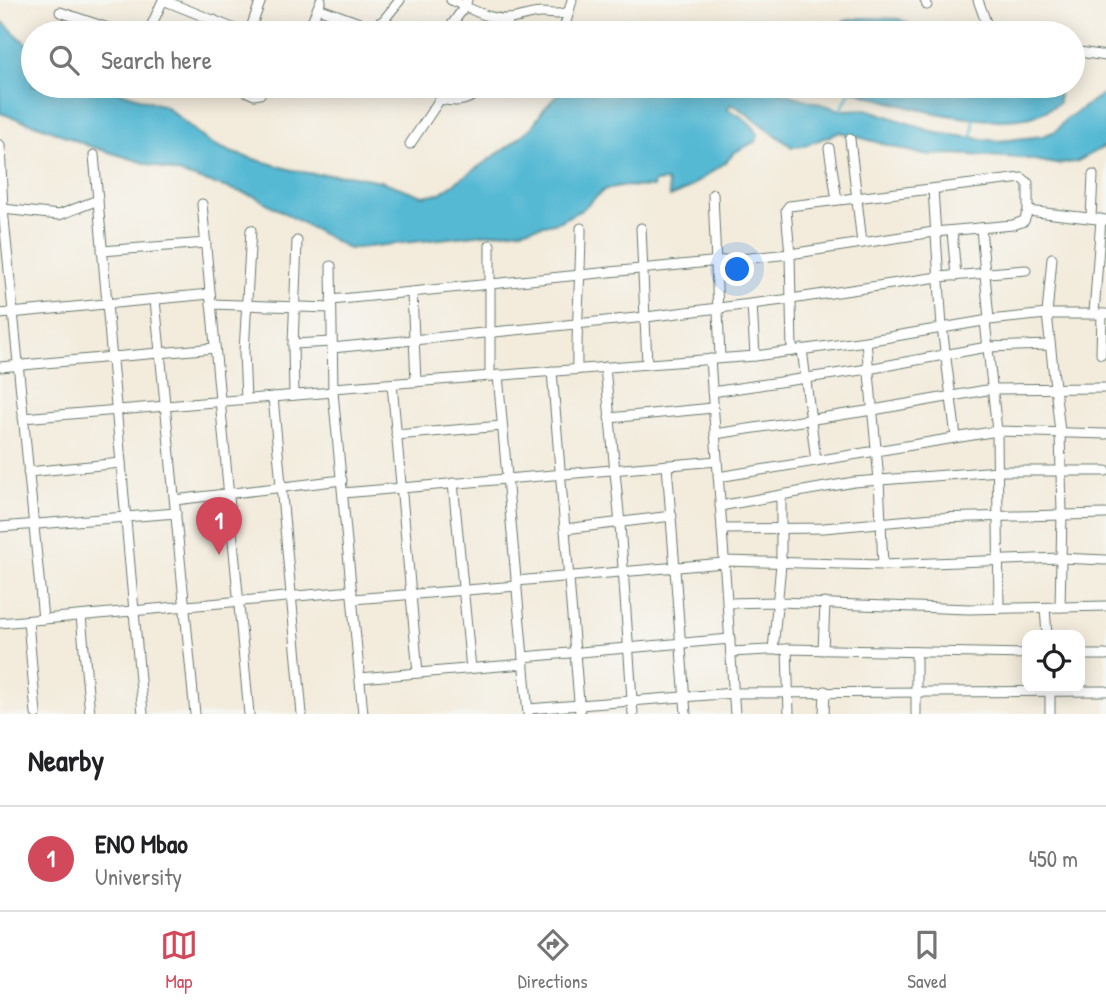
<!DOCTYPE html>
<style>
body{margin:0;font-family:"Patrick Hand",sans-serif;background:#f6f6f6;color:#202124}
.controls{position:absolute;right:21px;bottom:21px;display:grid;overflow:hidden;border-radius:14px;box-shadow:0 4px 18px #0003}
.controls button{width:63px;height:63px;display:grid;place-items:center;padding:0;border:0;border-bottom:2px solid #e0e0e0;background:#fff;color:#202124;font:35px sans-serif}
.you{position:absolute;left:738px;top:270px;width:24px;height:24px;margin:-18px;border:5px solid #fff;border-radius:50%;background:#1a73e8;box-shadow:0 0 0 10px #1a73e833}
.badge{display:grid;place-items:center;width:46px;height:46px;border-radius:50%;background:#d1495b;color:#fff;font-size:23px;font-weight:700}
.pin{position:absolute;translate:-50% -58px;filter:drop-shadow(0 2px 4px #0008)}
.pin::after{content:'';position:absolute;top:37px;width:24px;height:21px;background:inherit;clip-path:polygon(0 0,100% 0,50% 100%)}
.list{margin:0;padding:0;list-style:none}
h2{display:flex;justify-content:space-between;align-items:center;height:91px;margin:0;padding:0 28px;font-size:30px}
h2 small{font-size:23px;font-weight:400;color:#757577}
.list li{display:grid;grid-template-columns:46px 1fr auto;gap:21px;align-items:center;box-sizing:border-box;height:105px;padding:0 28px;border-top:2px solid #e0e0e0}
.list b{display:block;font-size:26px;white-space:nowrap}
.list p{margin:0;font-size:23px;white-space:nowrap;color:#757577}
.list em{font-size:23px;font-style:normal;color:#757577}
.icon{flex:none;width:38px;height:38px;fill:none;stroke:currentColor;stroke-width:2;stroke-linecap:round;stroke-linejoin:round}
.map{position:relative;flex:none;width:1106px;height:714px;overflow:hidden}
.search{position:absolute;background:#fff;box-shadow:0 4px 18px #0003;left:21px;right:21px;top:21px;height:77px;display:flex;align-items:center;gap:18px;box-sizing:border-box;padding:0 24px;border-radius:38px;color:#757577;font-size:26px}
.sheet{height:196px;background:#fff}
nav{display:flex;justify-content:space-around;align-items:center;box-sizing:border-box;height:98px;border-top:2px solid #e0e0e0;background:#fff;font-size:19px;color:#757577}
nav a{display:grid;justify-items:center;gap:4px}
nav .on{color:#d1495b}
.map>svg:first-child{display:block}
.water{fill:#56b9d4;stroke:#3a7b84;stroke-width:2}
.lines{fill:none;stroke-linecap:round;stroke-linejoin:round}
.stream{stroke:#56b9d4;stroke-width:2.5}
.minor-casing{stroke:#697a6e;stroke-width:11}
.minor{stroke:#fff;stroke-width:9}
</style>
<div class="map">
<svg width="1106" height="714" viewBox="0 0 1106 714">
<rect width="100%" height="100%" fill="#f6f6f2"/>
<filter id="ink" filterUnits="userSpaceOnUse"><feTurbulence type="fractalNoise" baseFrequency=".0143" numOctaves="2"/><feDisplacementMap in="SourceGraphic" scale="14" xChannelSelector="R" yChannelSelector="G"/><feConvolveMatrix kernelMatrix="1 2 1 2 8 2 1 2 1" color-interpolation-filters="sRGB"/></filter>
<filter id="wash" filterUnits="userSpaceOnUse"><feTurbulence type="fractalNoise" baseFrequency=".00686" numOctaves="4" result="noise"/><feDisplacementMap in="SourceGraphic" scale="28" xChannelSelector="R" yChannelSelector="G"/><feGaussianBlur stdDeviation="1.57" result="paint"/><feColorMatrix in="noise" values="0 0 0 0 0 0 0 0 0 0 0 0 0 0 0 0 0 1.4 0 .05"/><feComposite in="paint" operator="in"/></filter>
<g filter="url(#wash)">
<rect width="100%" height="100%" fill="#f3ebdb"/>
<!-- water -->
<g class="water">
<polygon points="861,18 899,19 924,31 938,33 824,33 844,21"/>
<path d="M0,20C12,28 20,42 33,47V86H95L114,90L165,106L208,142L233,153L292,170L314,174L348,175L381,181L423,196L440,193L509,146L532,127L544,109L566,86H760L841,110L867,109L936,133L999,141L1043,136L1056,131L1065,120L1106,92V146L1076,162L1056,164L1023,158L953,154L924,155L840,132L803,146L792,147L736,106L729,105L727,109C740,116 752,121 758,135L756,141L735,152L726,162L684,191L670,197L667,181L654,182L653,187L619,186L604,190L581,210L558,222L521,230L349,249L254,196L89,146L46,128L0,113Z"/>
<polygon points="644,27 674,29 697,33 632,33"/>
<path d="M842,86H1058L1059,103C1050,108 1040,115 1031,117C977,128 892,105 842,86Z"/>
</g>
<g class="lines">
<!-- stream -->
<g class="stream">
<polyline points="841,110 851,89"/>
<polyline points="972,139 974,118"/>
</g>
</g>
</g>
<g filter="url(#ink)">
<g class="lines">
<!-- minor casing -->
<g class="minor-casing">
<g id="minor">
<path d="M451,0C469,8 489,20 509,19C520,18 531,13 542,13C553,13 557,16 569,12"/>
<polyline points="925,0 927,5"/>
<polyline points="978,0 987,25 994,33"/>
<polyline points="318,8 370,27 383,21 400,0"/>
<polyline points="60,12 123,33"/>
<polyline points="383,21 406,33"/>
<polyline points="148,33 163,0 245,33"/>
<polyline points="209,33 214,20"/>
<polyline points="249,33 261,0"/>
<polyline points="307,33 321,0"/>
<polyline points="446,33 465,6 467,0"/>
<polyline points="503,33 509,19"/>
<polyline points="563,33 572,0"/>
<polyline points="1073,51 1106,56"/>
<polyline points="234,86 254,95 260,94 266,86"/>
<polyline points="341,89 342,86"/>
<path d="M440,99C459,103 470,102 483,86"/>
<polyline points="850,139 862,243"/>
<polyline points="410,144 440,99 443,86"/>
<polyline points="0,145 3,209 43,619"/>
<polyline points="829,148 837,200"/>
<polyline points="94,155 143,714"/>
<polyline points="933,189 942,327 956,437"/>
<polyline points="713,194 720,358"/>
<polyline points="202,204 249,714"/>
<polyline points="3,209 59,215 98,200"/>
<polyline points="1091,218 1093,175"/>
<polyline points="641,228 647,364"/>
<polyline points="981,228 989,320"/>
<polyline points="952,231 956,276"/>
<polyline points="490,245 490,376"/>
<polyline points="102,251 206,243"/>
<polyline points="1052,258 1047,314 1060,432 1062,513 1060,607"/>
<polyline points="331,266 333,392 363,714"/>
<polyline points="412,293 416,382"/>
<polyline points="155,300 195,714"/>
<polyline points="331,300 790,254 934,232 1013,225 1024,221 1028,211 1106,220"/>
<polyline points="211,304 331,308"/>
<polyline points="752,304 755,356"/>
<polyline points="1094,313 1101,219"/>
<polyline points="0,314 210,294"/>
<polyline points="985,321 997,431 999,609"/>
<polyline points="866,341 879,480 883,565"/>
<polyline points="293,344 332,342"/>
<polyline points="332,348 646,317 791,299 938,277 1026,270"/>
<polyline points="802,349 816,461"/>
<polyline points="792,351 790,254 786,210 789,206 1022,178 1028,183 1028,211"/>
<polyline points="1101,354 1102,314"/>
<polyline points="710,359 735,714"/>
<polyline points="0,367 215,348"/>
<polyline points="605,367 620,524 633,714"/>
<path d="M577,369C576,322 581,275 581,228"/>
<polyline points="552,371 580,714"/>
<polyline points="498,375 528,714"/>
<polyline points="392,384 418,673"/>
<polyline points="333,388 755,356 866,341 989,320 1047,314 1106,314"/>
<polyline points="712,392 868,369 987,347 1050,345"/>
<polyline points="294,395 293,344 297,241"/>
<polyline points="273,397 302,714"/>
<polyline points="246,399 244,352 251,230"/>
<polyline points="23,418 333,392"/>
<polyline points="609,418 713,408"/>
<polyline points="715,434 873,410 992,389 1106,388"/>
<polyline points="396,435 502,426"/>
<polyline points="667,465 686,714"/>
<polyline points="28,472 121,463"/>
<polyline points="718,477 997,431 1106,434"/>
<polyline points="453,483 471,669"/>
<polyline points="343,493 717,461"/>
<polyline points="175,500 342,480"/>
<polyline points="720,506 854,482 999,471 1106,471"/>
<polyline points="0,527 176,513"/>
<polyline points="565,529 672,516"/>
<polyline points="722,529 824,528 933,518 1106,514"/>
<polyline points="724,561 883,565 1060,558 1106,560"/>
<polyline points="516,581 724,563"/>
<polyline points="353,599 517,586"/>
<polyline points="727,603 778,602 969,609 1106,606"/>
<polyline points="1045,608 1047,635"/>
<polyline points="81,616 90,714"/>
<polyline points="28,621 36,714"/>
<polyline points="0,623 352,591"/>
<polyline points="787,649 789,714"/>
<polyline points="773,650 781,564 781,497"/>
<polyline points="823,650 825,603"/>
<polyline points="731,652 787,649 1027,654"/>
<polyline points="916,652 916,714"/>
<polyline points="1080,655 1106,655"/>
<polyline points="523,657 730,639"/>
<polyline points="360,678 524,664"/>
<polyline points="528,709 734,693 1106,691"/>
<polyline points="824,714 825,691"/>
<polyline points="1050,714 1050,688"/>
</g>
</g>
<!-- minor -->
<use href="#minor" class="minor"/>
</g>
</g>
</svg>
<div class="controls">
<button><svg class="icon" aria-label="locate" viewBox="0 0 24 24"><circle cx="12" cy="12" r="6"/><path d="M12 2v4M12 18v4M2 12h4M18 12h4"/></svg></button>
</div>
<div class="you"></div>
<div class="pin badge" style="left:219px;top:555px">1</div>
<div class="search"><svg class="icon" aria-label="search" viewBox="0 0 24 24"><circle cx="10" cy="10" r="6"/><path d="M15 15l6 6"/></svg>Search here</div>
</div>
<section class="sheet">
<h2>Nearby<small></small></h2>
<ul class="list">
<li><span class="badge">1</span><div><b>ENO Mbao</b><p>University</p></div><em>450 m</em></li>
</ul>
</section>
<nav>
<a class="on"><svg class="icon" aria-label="map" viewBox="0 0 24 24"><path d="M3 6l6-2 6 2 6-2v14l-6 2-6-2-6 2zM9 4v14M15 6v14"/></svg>Map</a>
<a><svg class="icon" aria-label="directions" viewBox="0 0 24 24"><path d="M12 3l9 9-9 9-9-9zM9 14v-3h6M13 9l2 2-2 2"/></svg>Directions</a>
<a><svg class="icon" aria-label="saved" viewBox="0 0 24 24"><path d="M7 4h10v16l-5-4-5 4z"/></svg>Saved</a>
</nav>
